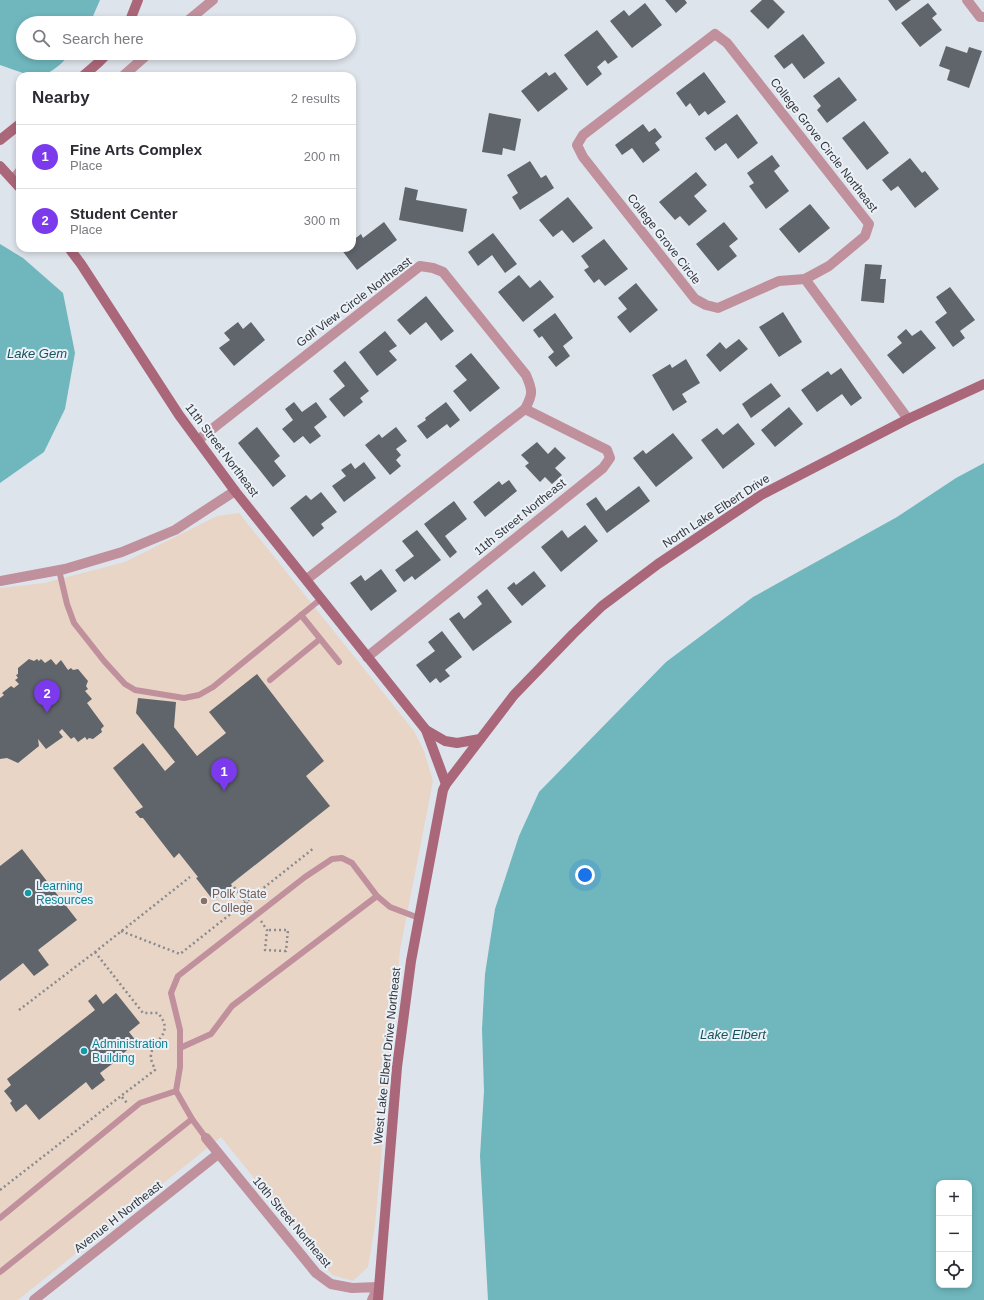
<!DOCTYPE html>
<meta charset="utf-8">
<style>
body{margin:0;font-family:Helvetica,sans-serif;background:#f2f2f3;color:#2b2b33}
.controls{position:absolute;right:12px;bottom:12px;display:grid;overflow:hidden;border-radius:8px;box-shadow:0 2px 6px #0003}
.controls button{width:36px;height:36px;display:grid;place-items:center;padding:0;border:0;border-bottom:1px solid #e1e1e2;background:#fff;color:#2b2b33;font:20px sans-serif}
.you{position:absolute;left:585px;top:875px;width:14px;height:14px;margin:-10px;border:3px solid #fff;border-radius:50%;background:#1a73e8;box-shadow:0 0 0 6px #1a73e833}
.badge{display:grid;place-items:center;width:26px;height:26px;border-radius:50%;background:#7c3aed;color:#fff;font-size:13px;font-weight:700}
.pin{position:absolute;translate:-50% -33px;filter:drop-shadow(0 1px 2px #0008)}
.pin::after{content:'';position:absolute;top:21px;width:14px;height:12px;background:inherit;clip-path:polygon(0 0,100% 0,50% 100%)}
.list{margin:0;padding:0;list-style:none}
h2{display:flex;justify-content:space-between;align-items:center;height:52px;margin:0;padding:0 16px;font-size:17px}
h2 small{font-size:13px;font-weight:400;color:#7c7c81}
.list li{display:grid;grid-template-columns:26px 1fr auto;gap:12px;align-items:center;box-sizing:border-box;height:64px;padding:0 16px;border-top:1px solid #e1e1e2}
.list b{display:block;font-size:15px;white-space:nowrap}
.list p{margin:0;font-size:13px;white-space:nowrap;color:#7c7c81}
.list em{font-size:13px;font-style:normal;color:#7c7c81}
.icon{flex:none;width:22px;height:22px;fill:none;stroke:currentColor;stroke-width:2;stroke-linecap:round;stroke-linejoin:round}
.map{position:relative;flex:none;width:984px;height:1300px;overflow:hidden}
.search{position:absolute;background:#fff;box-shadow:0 2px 6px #0003;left:16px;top:16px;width:340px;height:44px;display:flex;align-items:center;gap:10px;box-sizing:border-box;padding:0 14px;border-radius:22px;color:#7c7c81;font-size:15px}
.panel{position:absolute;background:#fff;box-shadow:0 2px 6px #0003;left:16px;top:72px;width:340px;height:180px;border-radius:12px}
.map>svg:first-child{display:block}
.education{fill:#e9d5c6}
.water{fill:#6fb7bd;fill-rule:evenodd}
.building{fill:#60656b}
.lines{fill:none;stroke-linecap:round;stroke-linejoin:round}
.path{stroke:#878b90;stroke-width:2.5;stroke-dasharray:2 3;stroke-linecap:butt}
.lane{stroke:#c0909c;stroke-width:6}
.street{stroke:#c0909c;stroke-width:10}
.secondary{stroke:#ab677a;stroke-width:10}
.culture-dot{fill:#0f9aa8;stroke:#ebf1f8;stroke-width:1.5}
.education-dot{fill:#8d6e63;stroke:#ebf1f8;stroke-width:1.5}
.labels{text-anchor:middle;stroke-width:4;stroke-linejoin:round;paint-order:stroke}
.street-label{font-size:12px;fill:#343639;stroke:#ebf1f8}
.culture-label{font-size:12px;fill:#0d838f;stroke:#ebf1f8;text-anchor:start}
.education-label{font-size:12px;fill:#785e54;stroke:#ebf1f8;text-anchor:start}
.water-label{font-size:13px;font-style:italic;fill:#16545a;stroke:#ebf1f8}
</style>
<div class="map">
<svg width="984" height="1300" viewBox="0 0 984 1300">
<rect width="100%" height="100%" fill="#dee4eb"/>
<!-- education -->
<polygon class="education" points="239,513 414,731 424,751 433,781 400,950 375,1225 368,1267 353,1281 332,1275 221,1137 18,1300 0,1300 0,588 44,583 125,562 217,516"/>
<!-- water -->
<g class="water">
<path d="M0,0H100L90,23H23V53H71C44,84 35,77 0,65Z"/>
<polygon points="0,244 23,258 63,293 75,353 65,409 44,452 0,483"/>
<path d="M984,463V1300H488L480,1156L484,1091L482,1029L485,974L495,909L519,836L539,792L666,662L753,597L897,517L956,478ZM939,1183H969V1285H939Z"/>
</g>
<!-- building -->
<g class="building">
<polygon points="665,0 685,0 687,3 676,13"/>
<polygon points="762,0 773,0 785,12 768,29 750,11"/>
<polygon points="888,0 911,0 896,11"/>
<polygon points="645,3 662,25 632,48 610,21 624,10 629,16"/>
<polygon points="928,3 937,14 932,18 942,30 920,47 901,23"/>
<polygon points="597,30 618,57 608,64 605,60 597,67 602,74 587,86 564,55"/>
<polygon points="803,34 825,63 804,79 792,63 784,69 774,56"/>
<polygon points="946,46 967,53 969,47 982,51 969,88 947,80 950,70 939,66"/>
<polygon points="546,72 549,76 555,72 568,89 538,112 521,91"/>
<polygon points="704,72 726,102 708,115 705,111 699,116 690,103 686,107 676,93"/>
<polygon points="839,77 857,100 827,123 817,110 821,106 813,96"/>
<polygon points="489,113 521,119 515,151 503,148 502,155 482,152"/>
<polygon points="737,114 758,143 738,159 726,143 715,151 705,138"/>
<polygon points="864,121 889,153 867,170 842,138"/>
<polygon points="643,124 649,132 655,128 662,137 655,143 660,150 643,163 632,148 622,155 615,145"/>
<polygon points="772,155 780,166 774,171 789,191 766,209 749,186 754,183 747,173"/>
<polygon points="910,158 922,173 925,171 939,189 915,208 898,186 891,191 882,180"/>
<polygon points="530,161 541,178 546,175 554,188 520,210 512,197 518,193 507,175"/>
<polygon points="696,172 707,185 694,196 707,211 689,226 680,216 675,220 659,202"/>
<polygon points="405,187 418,190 416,200 467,209 463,232 399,220"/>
<polygon points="568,197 593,228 573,243 562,230 553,237 539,220"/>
<polygon points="810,204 830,228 799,253 779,229"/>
<polygon points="384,222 397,240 357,270 341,249 352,248 352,241 361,234 363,238"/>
<polygon points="724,222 738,239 729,246 737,256 718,271 696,244"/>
<polygon points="493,233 517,264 505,273 492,255 478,266 468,252"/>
<polygon points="604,239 628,269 605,286 599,279 594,283 584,270 589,267 581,256"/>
<polygon points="865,264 882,265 880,279 886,279 884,303 861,301"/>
<polygon points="519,275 530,288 540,280 554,297 523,322 498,292"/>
<polygon points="636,283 658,310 630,333 617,317 627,309 618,298"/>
<polygon points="950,287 975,320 960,331 965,338 953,347 935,322 947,313 936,297"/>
<polygon points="426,296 454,331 441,341 426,322 410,335 397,320"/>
<polygon points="783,312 802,342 779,357 759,327"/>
<polygon points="555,313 573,338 563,346 570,356 556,367 548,357 554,352 542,336 539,338 533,330"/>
<polygon points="238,322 243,329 251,322 265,340 234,366 219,348 230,340 224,333"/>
<polygon points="906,329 912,336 921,330 936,348 903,374 887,355 902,343 897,337"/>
<polygon points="385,331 397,346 389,351 397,360 377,376 359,352"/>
<polygon points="739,339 748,349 720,372 706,355 720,342 726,349"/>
<polygon points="471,353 500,388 470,412 453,391 467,380 455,366"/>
<polygon points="686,359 700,383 682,394 687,402 673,411 652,375 670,364 672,368"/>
<polygon points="345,361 369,391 360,398 363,402 344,417 329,399 345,386 333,371"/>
<polygon points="841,368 862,398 851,406 842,394 817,412 801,390 828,371 831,375"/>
<polygon points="771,383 781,396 751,418 742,404"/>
<polygon points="294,402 302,412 316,402 327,417 314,427 321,436 310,444 303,436 294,443 282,429 293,420 285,409"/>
<polygon points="446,402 460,420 450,428 447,424 427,439 417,426 426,420 425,418"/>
<polygon points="789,407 803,424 775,447 761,430"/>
<polygon points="738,423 755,444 723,469 701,440 717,428 723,435"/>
<polygon points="257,427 280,456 274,461 286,476 273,487 238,443"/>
<polygon points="396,427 407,441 396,449 401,455 396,460 401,466 390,475 365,445 379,434 382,438"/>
<polygon points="673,433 693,458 656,487 633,458 643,450 646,454"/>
<polygon points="537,442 548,454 555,447 566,458 555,468 562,475 552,484 545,477 540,482 525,466 529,463 521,455"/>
<polygon points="364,462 376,478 344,502 332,486 346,476 341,470 351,463 355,469"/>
<polygon points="509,480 517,491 485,517 473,502 499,481 502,485"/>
<polygon points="639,486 650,501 607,533 586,504 596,497 606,511"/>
<polygon points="321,492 337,512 321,524 324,528 313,537 290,508 306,495 311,500"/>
<polygon points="454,501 467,519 445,536 457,552 450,558 424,524"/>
<polygon points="585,525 598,541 561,572 541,547 562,530 568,538"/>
<polygon points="417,530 441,560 415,580 412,576 404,582 395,570 414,556 402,541"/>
<polygon points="381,569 397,591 371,611 350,583 361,575 365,581"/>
<polygon points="534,571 546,586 522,606 507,588 514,582 516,585"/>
<polygon points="487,589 512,622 473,651 449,619 459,612 464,619 482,604 477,597"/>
<polygon points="442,631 462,657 445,670 450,676 440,683 436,678 430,683 416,665 435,651 428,642"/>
<polygon points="29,659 34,661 37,659 39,661 41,659 45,663 51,659 56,665 61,660 68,670 71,668 73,670 78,669 88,681 86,686 88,689 85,691 92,699 87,703 104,726 101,729 102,732 93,739 89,738 87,740 85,737 78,742 74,737 71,739 62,729 59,732 63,737 46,749 38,739 39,746 18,763 7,758 0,759 0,698 4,695 2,693 11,686 14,688 19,684 15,680 18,678 16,675 18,674 18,668"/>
<polygon points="257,674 324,761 306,776 330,806 231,884 232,886 213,900 196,878 198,877 179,853 174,858 143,818 140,818 135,812 143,807 113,768 143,743 165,771 175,762 136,713 138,698 176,702 174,727 197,756 226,733 209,712"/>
<polygon points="22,849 77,920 38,950 49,965 34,976 23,963 0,981 0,866"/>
<polygon points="116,993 140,1023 129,1032 137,1042 115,1060 116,1061 100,1073 105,1080 92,1090 86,1082 39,1120 26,1104 16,1112 10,1103 12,1101 4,1091 11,1085 7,1079 95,1010 88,1001 96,994 103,1004"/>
</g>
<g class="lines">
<!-- path -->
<g class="path">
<polyline points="234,887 251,908"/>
<polyline points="261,921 267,930 265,950 286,951 288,930 267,930"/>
<polyline points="121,931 180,954 314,848"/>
<path d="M95,952L143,1013H158C176,1034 152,1040 151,1055C150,1060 154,1066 155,1070L121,1096L127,1103"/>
<polyline points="19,1010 95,952 190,877"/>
<polyline points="0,1190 121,1096"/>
</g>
<!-- lane -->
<g class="lane">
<polyline points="59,570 67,604 74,623 104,661 125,684 135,690 184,698 199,695 213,687 322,598"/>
<polyline points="301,615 339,662"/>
<polyline points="270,680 320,639"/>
<polyline points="180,1048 211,1034 232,1006 377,896"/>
<polyline points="206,1138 192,1119 176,1091 180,1067 180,1030 171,993 178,976 305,877 332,859 342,858 352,863 377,896 390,907 419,918"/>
<polyline points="0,1218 140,1103 176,1091"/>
<polyline points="0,1272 192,1119"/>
</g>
<!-- street -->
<g class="street">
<polyline points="967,0 980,17 984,17"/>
<polyline points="185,23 213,0"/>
<polygon points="715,34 727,43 869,224 865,236 829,266 805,279 779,281 718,308 706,305 695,299 583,157 577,145 583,135"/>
<polyline points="123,76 149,53"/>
<polyline points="13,180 20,171"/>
<polyline points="805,279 908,419"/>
<path d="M198,440L420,266L433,268L443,272L526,375C533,391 533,394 525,409L307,579"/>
<polyline points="0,581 65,569 122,552 175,530 235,491"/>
<polyline points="367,657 603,468 610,458 607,450 525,409"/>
<polyline points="206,1138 316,1273 331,1284 352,1288 378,1287 372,1300"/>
<polyline points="34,1300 218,1154"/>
</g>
<!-- secondary -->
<g class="secondary">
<polyline points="129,23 138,0"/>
<polyline points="83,76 98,63 108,53"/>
<polyline points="0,140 20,124"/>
<polyline points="0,166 20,188"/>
<polyline points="69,248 81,264 179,415 235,491 426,730 446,784"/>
<polyline points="426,730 445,741 457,743 480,739"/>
<polyline points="378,1300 397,1067 411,961 443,790 446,784 514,695 573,634 602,606 658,564 761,495 908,419 984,384"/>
</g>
</g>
<!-- markers -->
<g class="culture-dot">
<circle cx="28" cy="893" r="4"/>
<circle cx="84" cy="1051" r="4"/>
</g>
<circle class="education-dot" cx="204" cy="901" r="4"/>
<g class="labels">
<!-- street labels -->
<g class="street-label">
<text transform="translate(824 145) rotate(52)" y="4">College Grove Circle Northeast</text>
<text transform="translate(664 239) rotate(52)" y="4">College Grove Circle</text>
<text transform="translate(354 302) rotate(-37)" y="4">Golf View Circle Northeast</text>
<text transform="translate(222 450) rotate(53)" y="4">11th Street Northeast</text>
<text transform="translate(716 511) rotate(-33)" y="4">North Lake Elbert Drive</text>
<text transform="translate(520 517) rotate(-39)" y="4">11th Street Northeast</text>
<text transform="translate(387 1056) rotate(-84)" y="4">West Lake Elbert Drive Northeast</text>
<text transform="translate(118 1217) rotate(-38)" y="4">Avenue H Northeast</text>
<text transform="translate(292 1222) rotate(50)" y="4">10th Street Northeast</text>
</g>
<!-- culture labels -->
<g class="culture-label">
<text x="36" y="890">Learning<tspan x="36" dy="14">Resources</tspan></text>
<text x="92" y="1048">Administration<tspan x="92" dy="14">Building</tspan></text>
</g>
<!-- education labels -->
<g class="education-label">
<text x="212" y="898">Polk State<tspan x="212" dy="14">College</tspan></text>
</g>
<!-- water labels -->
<g class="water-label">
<text x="37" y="358">Lake Gem</text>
<text x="733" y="1039">Lake Elbert</text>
</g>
</g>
</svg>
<div class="controls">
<button>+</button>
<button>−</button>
<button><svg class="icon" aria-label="locate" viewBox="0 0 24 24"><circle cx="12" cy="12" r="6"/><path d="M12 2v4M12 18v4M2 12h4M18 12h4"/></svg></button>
</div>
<div class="you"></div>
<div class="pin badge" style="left:224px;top:791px">1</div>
<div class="pin badge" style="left:47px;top:713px">2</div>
<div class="search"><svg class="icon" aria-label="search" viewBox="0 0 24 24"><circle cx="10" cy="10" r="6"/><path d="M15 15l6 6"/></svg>Search here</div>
<section class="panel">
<h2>Nearby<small>2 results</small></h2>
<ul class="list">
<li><span class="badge">1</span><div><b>Fine Arts Complex</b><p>Place</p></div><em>200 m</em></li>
<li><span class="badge">2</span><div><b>Student Center</b><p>Place</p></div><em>300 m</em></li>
</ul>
</section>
</div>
